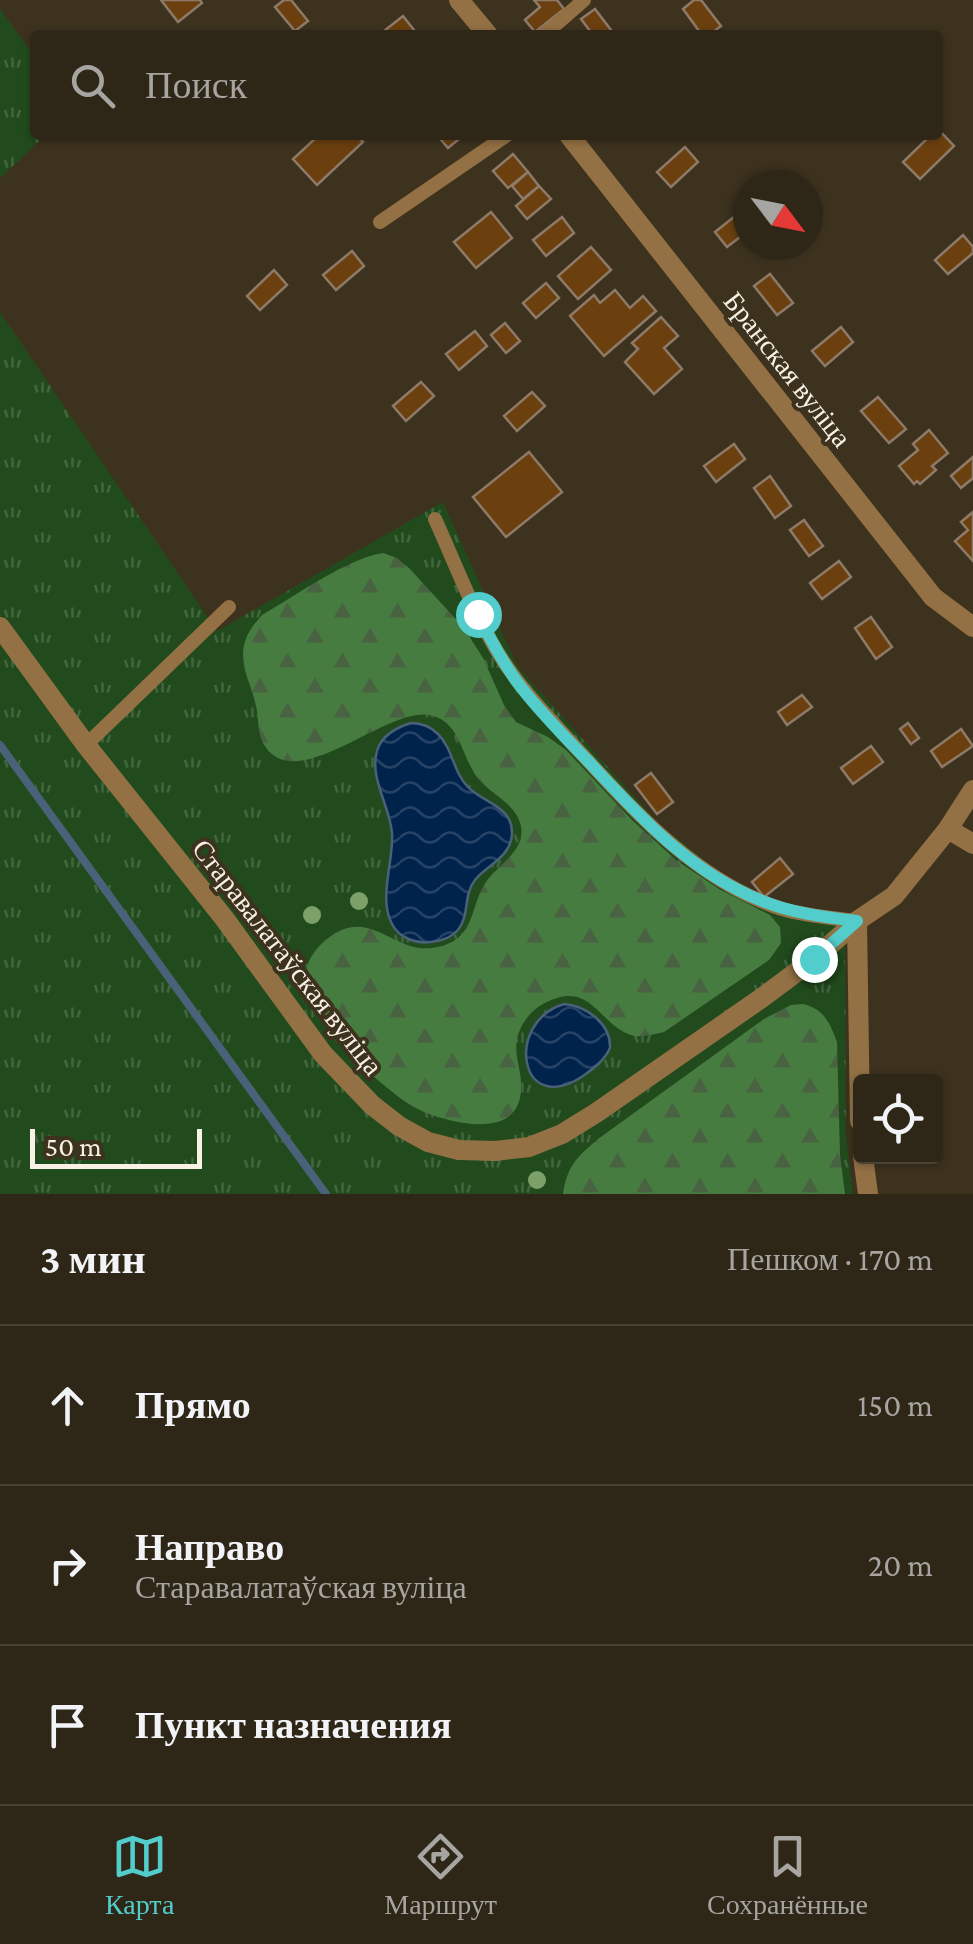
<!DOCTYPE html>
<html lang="ru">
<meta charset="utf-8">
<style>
body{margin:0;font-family:"Crimson Pro",serif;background:#362e1f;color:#f1f3f6}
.controls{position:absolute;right:30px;bottom:30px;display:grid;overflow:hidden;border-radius:10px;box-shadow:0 2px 8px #0004}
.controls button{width:90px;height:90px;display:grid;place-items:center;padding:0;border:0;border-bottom:2px solid #494335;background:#2e2616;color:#f1f3f6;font:50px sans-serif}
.compass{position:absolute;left:733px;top:170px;width:90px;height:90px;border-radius:50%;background:#2e2616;box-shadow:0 2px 8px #0004;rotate:122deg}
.scale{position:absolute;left:30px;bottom:25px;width:172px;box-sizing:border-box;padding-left:10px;border:5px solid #f8f1e5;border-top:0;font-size:28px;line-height:35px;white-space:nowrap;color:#f8f1e5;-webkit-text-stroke:8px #3d321e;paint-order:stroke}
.stop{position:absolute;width:30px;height:30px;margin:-22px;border:8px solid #52cdcc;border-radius:50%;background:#fff}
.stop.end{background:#52cdcc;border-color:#fff;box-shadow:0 2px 10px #0008}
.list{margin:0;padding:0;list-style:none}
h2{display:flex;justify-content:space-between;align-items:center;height:130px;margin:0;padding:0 40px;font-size:42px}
h2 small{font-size:32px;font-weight:400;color:#a7a5a1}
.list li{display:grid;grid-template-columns:65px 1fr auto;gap:30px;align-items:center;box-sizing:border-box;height:160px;padding:0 40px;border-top:2px solid #494335}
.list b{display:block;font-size:38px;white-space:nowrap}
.list p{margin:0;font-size:32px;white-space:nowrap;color:#a7a5a1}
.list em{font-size:32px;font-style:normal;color:#a7a5a1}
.icon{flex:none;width:55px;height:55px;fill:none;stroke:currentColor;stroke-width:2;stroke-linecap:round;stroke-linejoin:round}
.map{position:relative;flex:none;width:973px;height:1194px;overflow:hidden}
.search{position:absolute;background:#2e2616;box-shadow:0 2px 8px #0004;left:30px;right:30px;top:30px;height:110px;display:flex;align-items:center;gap:25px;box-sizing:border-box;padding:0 35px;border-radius:10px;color:#a7a5a1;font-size:38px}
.sheet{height:610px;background:#2e2616}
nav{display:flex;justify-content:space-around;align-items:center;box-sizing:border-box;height:140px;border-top:2px solid #494335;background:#2e2616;font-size:28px;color:#a7a5a1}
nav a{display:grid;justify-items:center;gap:5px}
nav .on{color:#52cdcc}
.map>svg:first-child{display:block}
.grass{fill:url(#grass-tufts)}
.forest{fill:url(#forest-firs)}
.water{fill:url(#water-waves);stroke:#4a617a;stroke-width:2.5}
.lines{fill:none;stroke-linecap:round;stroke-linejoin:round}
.stream{stroke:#4a617a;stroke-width:8}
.building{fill:#6b400e;stroke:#8e7a69;stroke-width:2.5}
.service{stroke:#947145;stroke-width:14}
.minor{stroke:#947145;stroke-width:20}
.tertiary{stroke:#947145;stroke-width:20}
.tree{fill:#7ba169}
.route{stroke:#52cdcc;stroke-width:12}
.labels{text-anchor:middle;stroke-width:8;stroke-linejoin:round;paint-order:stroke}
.street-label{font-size:28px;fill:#f8f1e5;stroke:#3d321e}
</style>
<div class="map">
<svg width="973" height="1194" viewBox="0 0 973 1194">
<defs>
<pattern id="grass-tufts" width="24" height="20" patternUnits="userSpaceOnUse" patternTransform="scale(2.5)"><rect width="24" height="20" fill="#214b1d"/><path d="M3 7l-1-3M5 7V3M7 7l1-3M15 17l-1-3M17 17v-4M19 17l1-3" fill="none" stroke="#42653e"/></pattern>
<pattern id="forest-firs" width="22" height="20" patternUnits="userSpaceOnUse" patternTransform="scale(2.5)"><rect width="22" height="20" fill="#467c40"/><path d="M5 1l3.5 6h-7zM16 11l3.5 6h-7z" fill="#486242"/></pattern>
<pattern id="water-waves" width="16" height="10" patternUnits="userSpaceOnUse" patternTransform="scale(2.5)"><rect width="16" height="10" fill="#00234c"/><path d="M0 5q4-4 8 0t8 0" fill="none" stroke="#264366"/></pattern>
</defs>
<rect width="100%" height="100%" fill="#3d321e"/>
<!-- grass -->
<g class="grass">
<polygon points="0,9 35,57 35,135 46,135 0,178"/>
<polygon points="0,312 217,631 443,502 517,666 660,825 738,887 780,905 845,913 846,1136 853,1194 0,1194"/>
</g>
<!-- forest -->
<g class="forest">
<path d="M383,553L397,558L410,569L464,628L483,658L504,705L516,722L548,737L566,750L632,820L676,860L719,889L770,915L780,927L781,943L769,960L664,1032C654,1034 645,1037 635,1036C599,1029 593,976 543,1004C530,1011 520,1025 517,1039C514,1055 521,1069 521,1084C523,1129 482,1128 449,1120C437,1117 425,1113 414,1107C382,1089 310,1021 306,984C303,966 313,950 327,939C369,905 392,953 432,948C477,942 468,909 486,882C499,863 531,848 519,820C512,802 489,793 477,777C461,756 460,720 429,715C385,707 294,799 263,743C257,731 259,718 256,706C254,696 250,686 247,677C239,650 243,636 262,615C295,596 348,558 383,553Z"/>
<path d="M803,1004C824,1009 830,1023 837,1042L840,1155L845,1194H563C567,1166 577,1157 598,1139L764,1019L791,1005Z"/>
</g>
<!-- water -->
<g class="water">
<path d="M411,723C422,723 430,726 438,734C453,749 453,772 468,787C483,803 513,806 512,834C511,857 487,865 475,880C463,895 470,915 458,930C451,938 441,941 431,942C416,944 399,938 392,924C378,898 394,861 392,833C390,806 369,778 377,751C381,736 397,727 411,723Z"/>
<path d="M564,1004C587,1006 611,1024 610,1048C604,1061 594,1068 583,1076C519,1119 504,1022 564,1004Z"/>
</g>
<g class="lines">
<!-- stream -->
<polyline class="stream" points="0,745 326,1194"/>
</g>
<!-- building -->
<g class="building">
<polygon points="161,0 200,0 202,3 178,22"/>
<polygon points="284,0 291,0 308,21 295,31 275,7"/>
<polygon points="534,0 557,0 564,9 535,32 525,20 540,7"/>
<polygon points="694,0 701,0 721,26 709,35 702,35 683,9"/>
<polygon points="595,9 614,34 613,35 593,35 581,19"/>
<polygon points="403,16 418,35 379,35"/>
<polygon points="938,129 954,146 920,179 903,162 931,135 938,135"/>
<polygon points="319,135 357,135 363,142 317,185 293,159"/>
<polygon points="437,135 464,135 448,148"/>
<polygon points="685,147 698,162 671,187 657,172"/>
<polygon points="513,154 528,172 508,188 493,171"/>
<polygon points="528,172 539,186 523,199 512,186"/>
<polygon points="539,186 551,199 527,219 516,206"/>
<polygon points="744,209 748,214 748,231 727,247 715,232"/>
<polygon points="491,212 512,238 476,268 454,242"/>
<polygon points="562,217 574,233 546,256 533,240"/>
<polygon points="963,235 973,247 973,253 948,274 935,260"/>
<polygon points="591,247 611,270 578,299 558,276"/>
<polygon points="352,251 364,266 336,290 323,275"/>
<polygon points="274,270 287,285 260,310 247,296"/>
<polygon points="770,274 793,303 777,315 754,286"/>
<polygon points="546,283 559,298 536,318 523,303"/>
<polygon points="615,290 630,308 643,296 656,311 604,356 570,316 594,295 600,303"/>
<polygon points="661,317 678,336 664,348 682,369 654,394 625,362 638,349 632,343"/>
<polygon points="505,323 520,341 506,353 491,335"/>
<polygon points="841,327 853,342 825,366 812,351"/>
<polygon points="475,331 487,346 459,370 446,354"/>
<polygon points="421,382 434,396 406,421 393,406"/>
<polygon points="532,392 545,406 517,431 504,416"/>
<polygon points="878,397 906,429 889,443 861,411"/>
<polygon points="929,430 948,453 932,466 936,470 920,484 917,481 914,484 899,466 918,450 913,444"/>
<polygon points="734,444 745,459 716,482 704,466"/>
<polygon points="529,452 562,492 506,537 473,497"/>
<polygon points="973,457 973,478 961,488 951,476"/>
<polygon points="770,476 791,506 775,518 754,488"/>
<polygon points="973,512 973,561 955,541 968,530 961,522"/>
<polygon points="804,520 823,546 809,556 790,530"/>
<polygon points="839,561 851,577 822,599 810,583"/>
<polygon points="871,617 892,647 876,659 855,628"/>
<polygon points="802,695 812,707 787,725 778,712"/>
<polygon points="908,723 919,738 911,744 900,729"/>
<polygon points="961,729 973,746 942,767 931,751"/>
<polygon points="871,746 883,762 853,784 841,768"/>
<polygon points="651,773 673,802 657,814 635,785"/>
<polygon points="780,858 793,874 764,897 752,882"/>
</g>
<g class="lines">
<!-- service -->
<g class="service">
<polyline points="544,35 584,0"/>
<polyline points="380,222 507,135"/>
<path d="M435,519C455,563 472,609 497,651C519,688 550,719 579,751C637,814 698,882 782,909C806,916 832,918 857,921"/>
<polyline points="86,745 229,607"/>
</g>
<!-- minor -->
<g class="minor">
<polyline points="459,0 488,35"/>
<polyline points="569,135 933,597 973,627"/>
<polyline points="948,829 973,844"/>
<polyline points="857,921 860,1121"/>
<polyline points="863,1156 868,1194"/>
</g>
<!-- tertiary -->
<polyline class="tertiary" points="0,627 86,745 224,918 323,1054 372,1105 399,1126 428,1142 459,1150 495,1151 529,1147 562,1134 596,1113 763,997 814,959 857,921 894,896 948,829 973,790"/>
</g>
<!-- trees -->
<g class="tree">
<circle cx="359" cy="901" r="9"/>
<circle cx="312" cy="915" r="9"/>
<circle cx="537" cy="1180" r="9"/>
</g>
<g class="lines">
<!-- route -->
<path class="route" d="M478,614C490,639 503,664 521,687C541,713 565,737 588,761C638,815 690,872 760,900C791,913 824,917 857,921L814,959"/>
</g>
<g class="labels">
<!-- street labels -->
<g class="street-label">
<text transform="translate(788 369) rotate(52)" y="10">Бранская вуліца</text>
<text transform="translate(288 957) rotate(52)" y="10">Старавалатаўская вуліца</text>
</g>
</g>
</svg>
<div class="controls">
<button><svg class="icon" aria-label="locate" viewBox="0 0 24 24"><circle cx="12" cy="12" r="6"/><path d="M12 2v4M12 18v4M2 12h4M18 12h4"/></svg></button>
</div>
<svg class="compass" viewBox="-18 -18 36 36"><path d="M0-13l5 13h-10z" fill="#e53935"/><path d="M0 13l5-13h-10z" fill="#a7a5a1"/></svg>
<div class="scale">50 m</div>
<div class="stop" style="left:478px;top:614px"></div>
<div class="stop end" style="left:814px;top:959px"></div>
<div class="search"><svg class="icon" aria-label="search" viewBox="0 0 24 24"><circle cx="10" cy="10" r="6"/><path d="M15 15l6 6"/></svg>Поиск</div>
</div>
<section class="sheet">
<h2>3 мин<small>Пешком · 170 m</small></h2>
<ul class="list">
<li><svg class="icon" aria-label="ahead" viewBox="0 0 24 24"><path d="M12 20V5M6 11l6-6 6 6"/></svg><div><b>Прямо</b></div><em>150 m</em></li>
<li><svg class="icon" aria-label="right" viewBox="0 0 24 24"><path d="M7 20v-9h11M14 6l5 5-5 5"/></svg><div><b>Направо</b><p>Старавалатаўская вуліца</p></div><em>20 m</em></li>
<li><svg class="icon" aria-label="arrive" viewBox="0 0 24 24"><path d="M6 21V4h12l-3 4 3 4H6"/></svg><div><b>Пункт назначения</b></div></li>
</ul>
</section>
<nav>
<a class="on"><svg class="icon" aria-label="map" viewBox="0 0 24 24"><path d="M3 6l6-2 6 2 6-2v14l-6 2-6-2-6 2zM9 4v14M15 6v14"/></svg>Карта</a>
<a><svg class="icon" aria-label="directions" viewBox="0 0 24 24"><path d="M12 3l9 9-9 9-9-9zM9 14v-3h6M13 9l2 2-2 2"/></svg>Маршрут</a>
<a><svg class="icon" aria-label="saved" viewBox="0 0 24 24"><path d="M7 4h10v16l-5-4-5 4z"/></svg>Сохранённые</a>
</nav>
